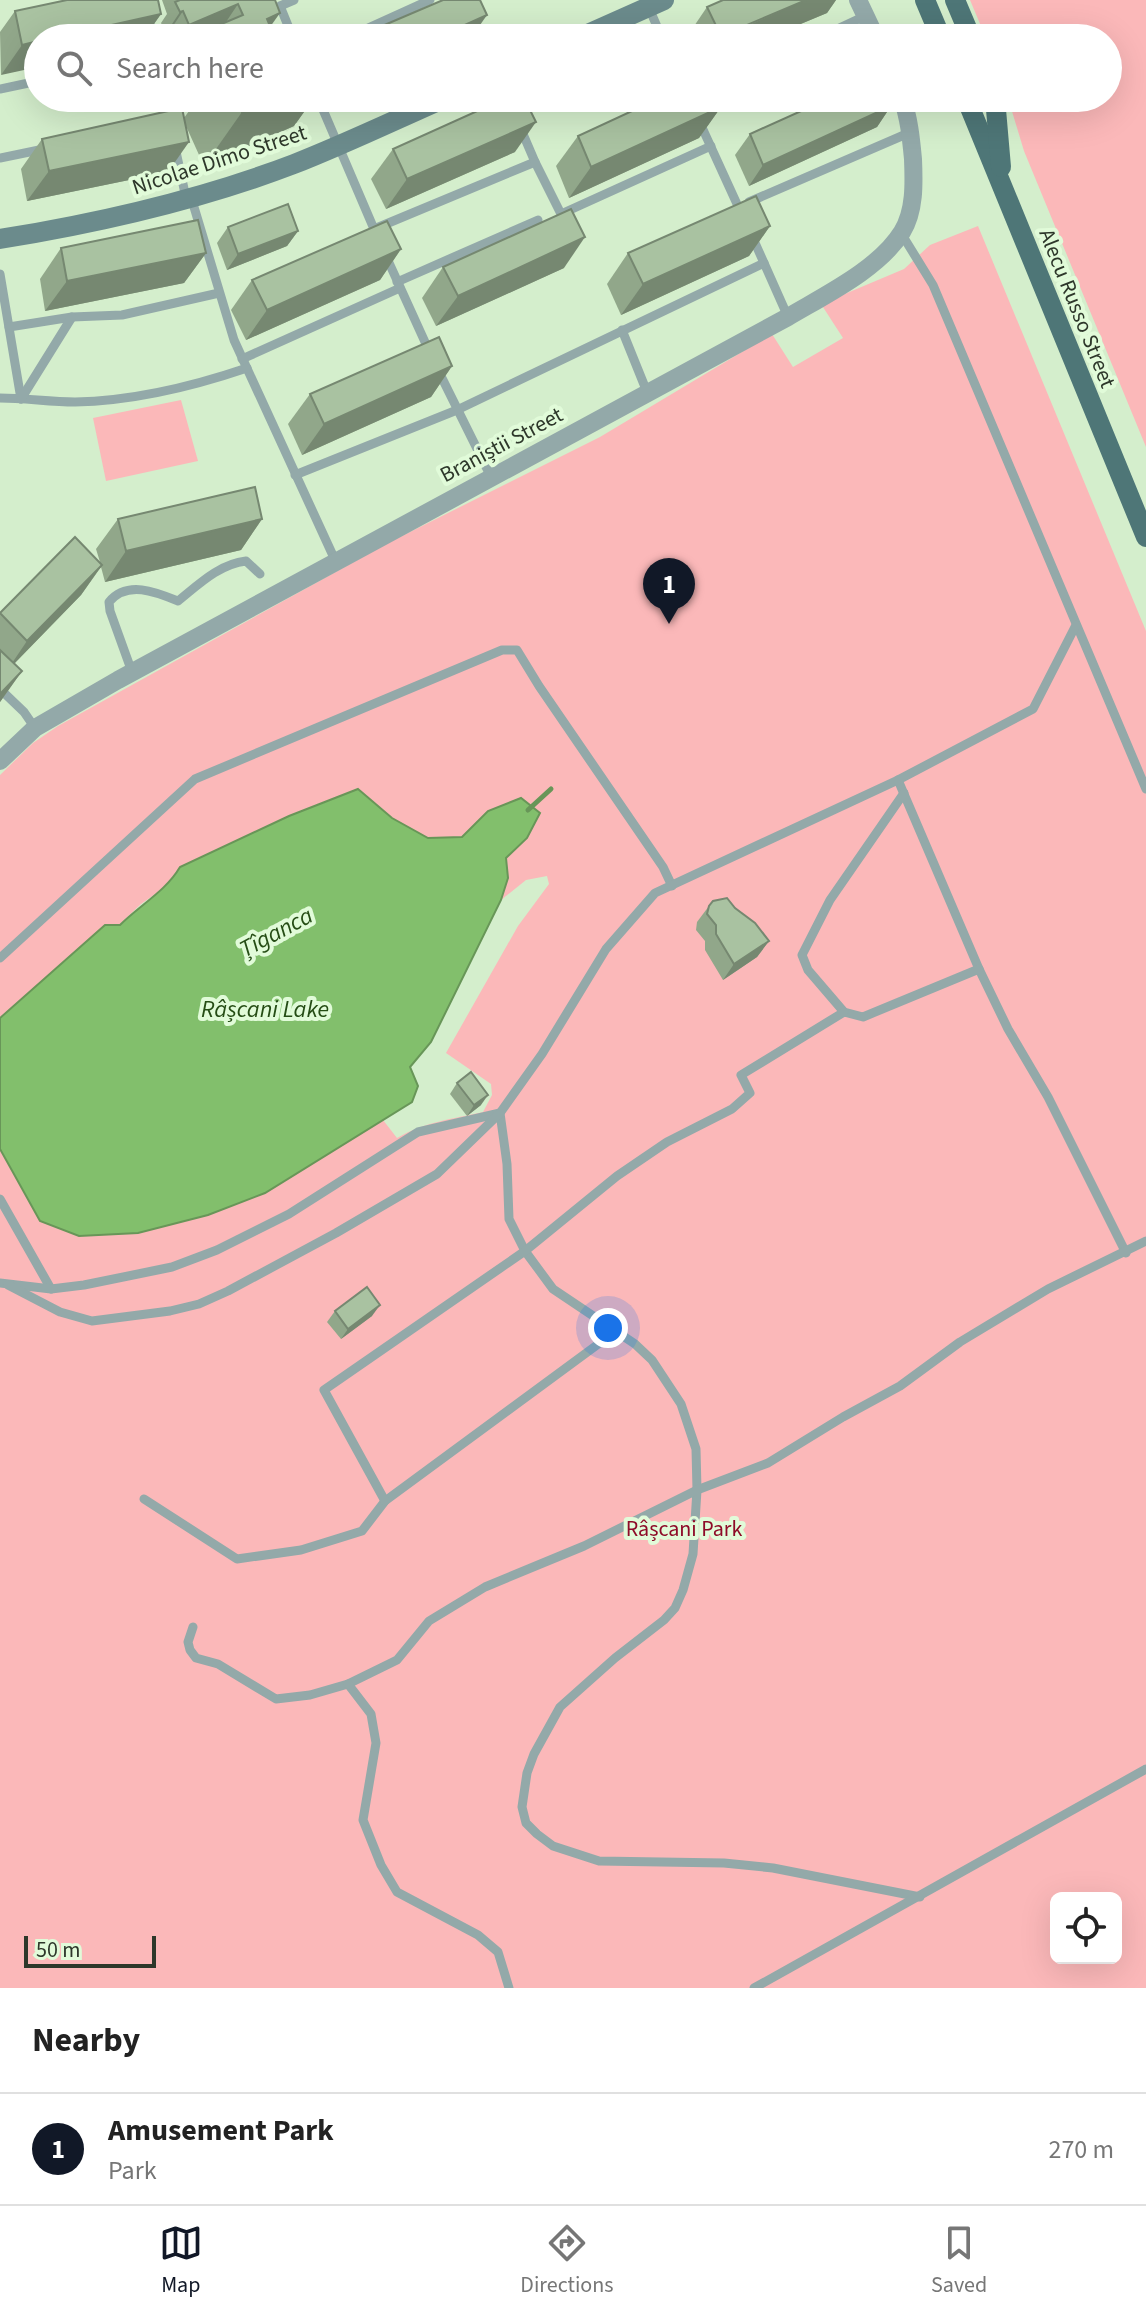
<!DOCTYPE html>
<meta charset="utf-8">
<style>
body{margin:0;font-family:"Source Sans 3",sans-serif;background:#f6f6f6;color:#222}
.controls{position:absolute;right:24px;bottom:24px;display:grid;overflow:hidden;border-radius:12px;box-shadow:0 8px 32px #0002}
.controls button{width:72px;height:72px;display:grid;place-items:center;padding:0;border:0;border-bottom:2px solid #e0e0e0;background:#fff;color:#222;font:40px sans-serif}
.scale{position:absolute;left:24px;bottom:20px;width:132px;box-sizing:border-box;padding-left:8px;border:4px solid #2d372a;border-top:0;font-size:22px;line-height:28px;white-space:nowrap;color:#2d372a;-webkit-text-stroke:6px #e1fbd9;paint-order:stroke}
.you{position:absolute;left:608px;top:1328px;width:28px;height:28px;margin:-20px;border:6px solid #fff;border-radius:50%;background:#1a73e8;box-shadow:0 0 0 12px #1a73e833}
.badge{display:grid;place-items:center;width:52px;height:52px;border-radius:50%;background:#111827;color:#fff;font-size:26px;font-weight:700}
.pin{position:absolute;translate:-50% -66px;filter:drop-shadow(0 2px 4px #0008)}
.pin::after{content:'';position:absolute;top:42px;width:28px;height:24px;background:inherit;clip-path:polygon(0 0,100% 0,50% 100%)}
.list{margin:0;padding:0;list-style:none}
h2{display:flex;justify-content:space-between;align-items:center;height:104px;margin:0;padding:0 32px;font-size:34px}
h2 small{font-size:26px;font-weight:400;color:#767676}
.list li{display:grid;grid-template-columns:52px 1fr auto;gap:24px;align-items:center;box-sizing:border-box;height:112px;padding:0 32px;border-top:2px solid #e0e0e0}
.list b{display:block;font-size:30px;white-space:nowrap}
.list p{margin:0;font-size:26px;white-space:nowrap;color:#767676}
.list em{font-size:26px;font-style:normal;color:#767676}
.icon{flex:none;width:44px;height:44px;fill:none;stroke:currentColor;stroke-width:2;stroke-linecap:round;stroke-linejoin:round}
.map{position:relative;flex:none;width:1146px;height:1988px;overflow:hidden}
.search{position:absolute;background:#fff;box-shadow:0 8px 32px #0002;left:24px;right:24px;top:24px;height:88px;display:flex;align-items:center;gap:20px;box-sizing:border-box;padding:0 28px;border-radius:44px;color:#767676;font-size:30px}
.sheet{height:216px;background:#fff}
nav{display:flex;justify-content:space-around;align-items:center;box-sizing:border-box;height:112px;border-top:2px solid #e0e0e0;background:#fff;font-size:22px;color:#767676}
nav a{display:grid;justify-items:center;gap:4px}
nav .on{color:#111827}
.map>svg:first-child{display:block}
.green{fill:#fbb8b9;fill-rule:evenodd}
.water{fill:#82bf6c;stroke:#689658;stroke-width:2}
.lines{fill:none;stroke-linecap:round;stroke-linejoin:round}
.stream{stroke:#689658;stroke-width:5}
.service{stroke:#93a9a9;stroke-width:9}
.minor{stroke:#93a9a9;stroke-width:18}
.secondary{stroke:#6b8b8c;stroke-width:20}
.primary{stroke:#4e7677;stroke-width:20}
.wall{fill:#91a78a}
.shaded-wall{fill:#768871}
.building{fill:#a9c2a1;stroke:#768871;stroke-width:2}
.labels{text-anchor:middle;stroke-width:8;stroke-linejoin:round;paint-order:stroke}
.street-label{font-size:22px;fill:#2d372a;stroke:#e1fbd9}
.park-label{font-size:22px;fill:#8e0b28;stroke:#e1fbd9}
.water-label{font-size:24px;font-style:italic;fill:#254d15;stroke:#e1fbd9}
</style>
<div class="map">
<svg width="1146" height="1988" viewBox="0 0 1146 1988">
<rect width="100%" height="100%" fill="#d4eecc"/>
<!-- green -->
<g class="green">
<polygon points="970,0 1146,0 1146,447 1024,151 1008,98 1108,98 1108,38 986,38"/>
<path d="M978,226L1146,631V1988H0V1149L40,1221L79,1236L138,1233L208,1215L265,1193L383,1120L397,1138C425,1122 452,1119 483,1112L492,1095L491,1084L446,1053L518,926L549,884L547,876L526,880L501,900L211,855L180,867L171,883L141,904L119,925H105L0,1018V775L33,743L58,726L388,543L600,437L772,334L793,367L843,338L821,304L904,269L930,245ZM1056,1898H1116V1958H1056Z"/>
<polygon points="181,400 198,461 106,481 93,418"/>
</g>
<!-- water -->
<path class="water" d="M358,789L392,818L428,838L462,837L488,811L521,798L540,813L527,838L506,858L508,878L501,900L431,1042L410,1067L418,1086L412,1102L265,1193L208,1215L138,1233L79,1236L40,1221L0,1149V1018L105,925H120C140,905 166,891 180,867L289,816Z"/>
<g class="lines">
<!-- stream -->
<polyline class="stream" points="528,810 551,789"/>
<!-- service -->
<g class="service">
<polyline points="145,0 153,38"/>
<polyline points="649,8 662,38"/>
<polyline points="293,38 280,6 294,0"/>
<polyline points="346,38 430,0"/>
<polyline points="818,38 865,16"/>
<polyline points="0,89 38,81"/>
<polyline points="165,98 170,121"/>
<polyline points="318,98 374,229 535,162 520,127"/>
<polyline points="700,123 742,215"/>
<polyline points="175,147 186,198"/>
<polyline points="0,158 44,149"/>
<polyline points="535,162 561,214 711,146"/>
<polyline points="191,197 234,340 335,560"/>
<polyline points="749,202 911,132"/>
<polyline points="901,233 933,285 1146,789"/>
<polyline points="752,236 788,317"/>
<polyline points="385,254 430,353"/>
<polyline points="0,274 21,399"/>
<polyline points="397,282 538,220"/>
<polyline points="9,327 72,317 122,315 219,293"/>
<polyline points="622,330 647,392"/>
<polyline points="242,359 400,288"/>
<polyline points="438,370 491,477"/>
<path d="M0,398C25,398 50,402 75,402C131,401 194,386 247,368"/>
<polyline points="21,399 72,317"/>
<polyline points="295,475 457,410 764,263"/>
<path d="M132,672L110,611L109,602C127,580 156,592 178,601C198,585 219,564 246,561L260,574"/>
<polyline points="0,689 24,712 35,728"/>
<polyline points="898,780 979,969 1008,1029 1048,1097 1126,1253"/>
<polyline points="904,793 830,900 802,955 808,970 844,1012 863,1017 979,969"/>
<polyline points="0,958 195,779 502,650 517,650 539,686 663,867 672,886"/>
<polyline points="0,1199 51,1289"/>
<polyline points="0,1283 51,1289 84,1285 172,1267 217,1250 289,1214 418,1132 500,1113 507,1164 509,1219 525,1251 553,1289 635,1344 652,1360 681,1404 696,1449 697,1490 693,1554 683,1590 675,1608 664,1620 615,1658 560,1707 534,1754 527,1773 522,1807 526,1823 537,1834 553,1846 599,1861 724,1863 773,1868 920,1897"/>
<polyline points="8,1285 60,1312 92,1321 170,1311 199,1304 228,1291 336,1233 437,1174 500,1113 542,1054 606,949 655,893 898,780 1033,709 1076,625"/>
<polyline points="144,1499 237,1559 301,1550 362,1531 385,1501 616,1331"/>
<polyline points="385,1501 324,1390 525,1251 617,1176 667,1142 732,1109 750,1093 741,1075 844,1012"/>
<polyline points="193,1627 188,1642 190,1650 196,1658 218,1664 276,1699 310,1695 348,1684 397,1660 429,1621 485,1587 584,1546 697,1490 768,1463 843,1417 900,1386 960,1342 1048,1289 1146,1241"/>
<polyline points="348,1684 371,1714 376,1743 363,1820 381,1865 397,1892 478,1935 498,1952 509,1988"/>
<polyline points="754,1988 1146,1769"/>
</g>
<!-- minor -->
<g class="minor">
<polyline points="858,0 876,38"/>
<path d="M0,761L35,728L118,680L788,317C825,295 879,269 902,232C915,211 914,183 913,159C911,138 909,118 902,98"/>
</g>
<!-- secondary -->
<g class="secondary">
<polyline points="579,38 664,0"/>
<path d="M0,239C99,223 200,200 294,164C345,144 395,120 445,98"/>
</g>
<!-- primary -->
<g class="primary">
<polyline points="925,0 941,38"/>
<polyline points="955,0 971,38"/>
<polyline points="966,98 1146,537"/>
<polyline points="995,98 1001,167"/>
</g>
</g>
<!-- wall -->
<g class="wall">
<polygon points="162,0 275,0 270,27 275,38 171,38 169,32 166,33 161,23 167,14"/>
<polygon points="723,0 836,0 827,13 767,38 686,38 707,7"/>
<polygon points="15,11 161,14 144,38 38,38 1,75 0,32"/>
<polygon points="184,98 314,98 294,126 204,166 186,126 168,172 27,201 21,169 42,139 184,118 189,111"/>
<polygon points="891,106 877,127 749,186 735,155 750,134"/>
<polygon points="721,107 699,138 569,198 556,166 578,136"/>
<polygon points="393,149 515,152 386,209 371,179"/>
<polygon points="770,226 749,256 621,315 607,284 628,253"/>
<polygon points="228,227 298,231 287,246 227,270 217,243"/>
<polygon points="61,248 206,253 184,283 45,311 40,279"/>
<polygon points="401,249 380,280 246,340 231,310 252,280"/>
<polygon points="443,267 564,268 436,326 422,298"/>
<polygon points="452,366 431,397 302,455 288,424 310,394"/>
<polygon points="118,519 262,519 241,550 105,582 101,567 81,595 14,664 22,671 0,702 0,613 100,562 96,549"/>
<polygon points="709,906 735,908 769,941 757,957 723,980 705,950 705,941 696,930 697,922"/>
<polygon points="457,1083 481,1105 467,1116 450,1094"/>
<polygon points="335,1311 372,1316 341,1339 327,1322"/>
</g>
<!-- shaded-wall -->
<g class="shaded-wall">
<polygon points="806,0 836,0 827,13 767,38 720,38"/>
<polygon points="238,4 224,25 194,38 180,38 189,25"/>
<polygon points="183,11 169,32 166,33 180,12"/>
<polygon points="280,13 265,34 267,19"/>
<polygon points="161,14 144,38 53,38"/>
<polygon points="487,15 471,38 436,38"/>
<polygon points="38,41 38,67 1,75 22,45"/>
<polygon points="273,98 314,98 294,126 204,166 242,112"/>
<polygon points="891,106 877,127 749,186 763,165"/>
<polygon points="721,107 699,138 569,198 591,167"/>
<polygon points="536,122 515,152 386,209 407,179"/>
<polygon points="189,142 168,172 27,201 49,171"/>
<polygon points="770,226 749,256 621,315 643,284"/>
<polygon points="298,231 287,246 227,270 238,254"/>
<polygon points="585,237 564,268 436,326 458,296"/>
<polygon points="401,249 380,280 246,340 267,310"/>
<polygon points="206,253 184,283 45,311 67,281"/>
<polygon points="452,366 431,397 302,455 324,424"/>
<polygon points="262,519 241,550 105,582 126,551"/>
<polygon points="102,565 81,595 6,672 27,641"/>
<polygon points="22,671 0,702 0,694"/>
<polygon points="769,941 757,957 723,980 734,964"/>
<polygon points="488,1095 481,1105 467,1116 474,1105"/>
<polygon points="380,1305 372,1316 341,1339 348,1329"/>
</g>
<!-- building -->
<g class="building">
<polygon points="67,0 158,0 161,14 53,38 38,38 38,41 22,45 15,11"/>
<polygon points="180,0 275,0 280,13 267,19 275,38 188,38 243,15 238,4 189,25 183,11 180,12 175,2"/>
<polygon points="443,0 480,0 487,15 436,38 354,38"/>
<polygon points="723,0 806,0 721,36 707,7"/>
<polygon points="311,26 317,38 284,38"/>
<polygon points="236,98 273,98 242,112"/>
<polygon points="506,98 524,98 536,122 407,179 393,149"/>
<polygon points="660,98 717,98 721,107 591,167 578,136"/>
<polygon points="830,98 888,98 891,106 763,165 750,134"/>
<polygon points="182,108 189,142 49,171 42,139"/>
<polygon points="756,196 770,226 643,284 628,253"/>
<polygon points="288,204 298,231 238,254 228,227"/>
<polygon points="571,209 585,237 458,296 443,267"/>
<polygon points="198,220 206,253 67,281 61,248"/>
<polygon points="387,221 401,249 267,310 252,280"/>
<polygon points="439,337 452,366 324,424 310,394"/>
<polygon points="255,487 262,519 126,551 118,519"/>
<polygon points="75,537 102,565 27,641 0,613"/>
<polygon points="0,650 22,671 0,694"/>
<polygon points="727,898 735,908 755,923 769,941 734,964 716,934 716,925 707,914 709,906 713,901"/>
<polygon points="471,1072 488,1095 474,1105 457,1083"/>
<polygon points="367,1287 380,1305 348,1329 335,1311"/>
</g>
<g class="labels">
<!-- street labels -->
<g class="street-label">
<text transform="translate(219 159) rotate(-18)" y="8">Nicolae Dimo Street</text>
<text transform="translate(1078 308) rotate(68)" y="8">Alecu Russo Street</text>
<text transform="translate(501 444) rotate(-28)" y="8">Braniștii Street</text>
</g>
<!-- park labels -->
<g class="park-label">
<text x="684" y="1536">Râșcani Park</text>
</g>
<!-- water labels -->
<g class="water-label">
<text transform="translate(276 932) rotate(-28)" y="8">Țîganca</text>
<text x="265" y="1017">Râșcani Lake</text>
</g>
</g>
</svg>
<div class="controls">
<button><svg class="icon" aria-label="locate" viewBox="0 0 24 24"><circle cx="12" cy="12" r="6"/><path d="M12 2v4M12 18v4M2 12h4M18 12h4"/></svg></button>
</div>
<div class="scale">50 m</div>
<div class="you"></div>
<div class="pin badge" style="left:669px;top:624px">1</div>
<div class="search"><svg class="icon" aria-label="search" viewBox="0 0 24 24"><circle cx="10" cy="10" r="6"/><path d="M15 15l6 6"/></svg>Search here</div>
</div>
<section class="sheet">
<h2>Nearby<small></small></h2>
<ul class="list">
<li><span class="badge">1</span><div><b>Amusement Park</b><p>Park</p></div><em>270 m</em></li>
</ul>
</section>
<nav>
<a class="on"><svg class="icon" aria-label="map" viewBox="0 0 24 24"><path d="M3 6l6-2 6 2 6-2v14l-6 2-6-2-6 2zM9 4v14M15 6v14"/></svg>Map</a>
<a><svg class="icon" aria-label="directions" viewBox="0 0 24 24"><path d="M12 3l9 9-9 9-9-9zM9 14v-3h6M13 9l2 2-2 2"/></svg>Directions</a>
<a><svg class="icon" aria-label="saved" viewBox="0 0 24 24"><path d="M7 4h10v16l-5-4-5 4z"/></svg>Saved</a>
</nav>
